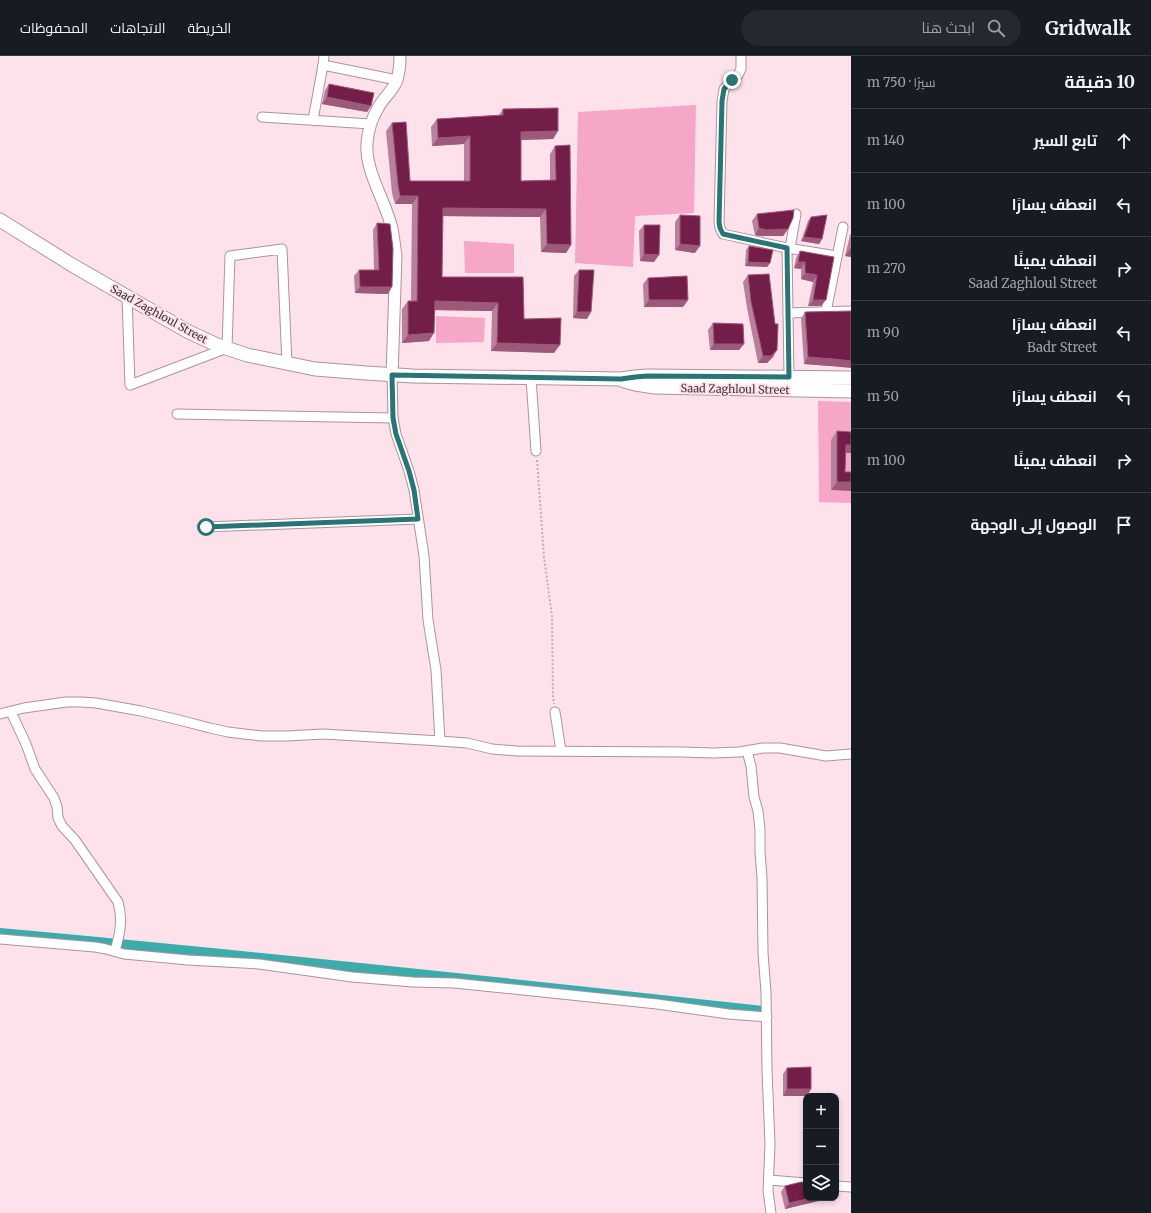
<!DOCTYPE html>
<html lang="ar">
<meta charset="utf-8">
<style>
body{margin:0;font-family:Merriweather,Cairo,serif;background:#242831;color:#f1f3f6;direction:rtl}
.controls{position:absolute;right:12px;bottom:12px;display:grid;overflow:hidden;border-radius:8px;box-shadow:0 2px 6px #0003}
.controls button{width:36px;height:36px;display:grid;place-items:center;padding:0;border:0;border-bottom:1px solid #363941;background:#171b24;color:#f1f3f6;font:20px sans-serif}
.stop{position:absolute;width:12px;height:12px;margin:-9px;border:3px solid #297474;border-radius:50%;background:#fff}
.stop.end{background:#297474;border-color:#fff;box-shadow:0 1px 4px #0008}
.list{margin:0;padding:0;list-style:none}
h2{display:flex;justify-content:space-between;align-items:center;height:52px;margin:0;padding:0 16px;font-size:17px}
h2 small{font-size:13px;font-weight:400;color:#9ea1a6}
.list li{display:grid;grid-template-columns:26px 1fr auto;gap:12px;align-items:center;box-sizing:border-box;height:64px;padding:0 16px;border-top:1px solid #363941}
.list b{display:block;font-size:15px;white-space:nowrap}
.list p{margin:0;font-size:13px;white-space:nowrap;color:#9ea1a6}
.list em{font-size:13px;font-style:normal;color:#9ea1a6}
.icon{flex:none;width:22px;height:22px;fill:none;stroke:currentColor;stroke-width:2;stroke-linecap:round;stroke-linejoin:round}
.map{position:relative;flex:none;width:851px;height:1157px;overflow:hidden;direction:ltr}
header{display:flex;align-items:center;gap:24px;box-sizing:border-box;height:56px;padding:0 20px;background:#171b24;border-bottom:1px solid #363941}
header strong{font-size:19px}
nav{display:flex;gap:22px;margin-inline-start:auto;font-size:14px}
.search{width:280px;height:36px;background:#242831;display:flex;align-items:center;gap:10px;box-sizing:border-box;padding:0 14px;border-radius:22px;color:#9ea1a6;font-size:15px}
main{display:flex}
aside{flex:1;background:#171b24}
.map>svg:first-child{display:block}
.green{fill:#f6a6c6}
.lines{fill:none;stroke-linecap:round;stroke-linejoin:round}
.canal{stroke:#3babab;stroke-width:10}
.minor-casing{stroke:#ac939c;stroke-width:11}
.tertiary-casing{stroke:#ac939c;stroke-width:13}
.secondary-casing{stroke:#ac939c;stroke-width:15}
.path{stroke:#c3adb5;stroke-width:2;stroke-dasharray:2 2;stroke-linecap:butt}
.minor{stroke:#fff;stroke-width:9}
.tertiary{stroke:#fff;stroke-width:11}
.secondary{stroke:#fff;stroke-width:13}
.wall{fill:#b8809a}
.shaded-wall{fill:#9c5979}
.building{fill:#721e48;stroke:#9c5979}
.route{stroke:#297474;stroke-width:5}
.labels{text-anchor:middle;stroke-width:4;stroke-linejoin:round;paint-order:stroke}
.street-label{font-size:11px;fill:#41363a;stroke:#fde2ec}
</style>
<header>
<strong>Gridwalk</strong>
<div class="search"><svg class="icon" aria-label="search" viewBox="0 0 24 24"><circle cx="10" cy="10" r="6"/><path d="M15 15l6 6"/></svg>ابحث هنا</div>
<nav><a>الخريطة</a><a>الاتجاهات</a><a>المحفوظات</a></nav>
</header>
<main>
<aside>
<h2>10 دقيقة<small>سيرًا · 750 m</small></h2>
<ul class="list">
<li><svg class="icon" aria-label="ahead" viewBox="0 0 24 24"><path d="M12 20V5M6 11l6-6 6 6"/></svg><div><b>تابع السير</b></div><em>140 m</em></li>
<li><svg class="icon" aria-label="left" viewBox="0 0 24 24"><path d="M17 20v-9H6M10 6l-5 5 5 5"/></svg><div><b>انعطف يسارًا</b></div><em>100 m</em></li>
<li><svg class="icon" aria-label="right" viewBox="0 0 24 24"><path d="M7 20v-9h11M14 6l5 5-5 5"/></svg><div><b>انعطف يمينًا</b><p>Saad Zaghloul Street</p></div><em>270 m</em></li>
<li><svg class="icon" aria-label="left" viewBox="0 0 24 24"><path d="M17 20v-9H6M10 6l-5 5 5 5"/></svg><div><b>انعطف يسارًا</b><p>Badr Street</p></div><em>90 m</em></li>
<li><svg class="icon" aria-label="left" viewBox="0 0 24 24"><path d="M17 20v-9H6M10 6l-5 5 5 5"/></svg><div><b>انعطف يسارًا</b></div><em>50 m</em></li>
<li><svg class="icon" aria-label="right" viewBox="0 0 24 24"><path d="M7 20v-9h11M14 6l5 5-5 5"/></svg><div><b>انعطف يمينًا</b></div><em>100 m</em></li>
<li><svg class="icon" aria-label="arrive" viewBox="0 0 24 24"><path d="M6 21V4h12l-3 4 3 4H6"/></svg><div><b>الوصول إلى الوجهة</b></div></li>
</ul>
</aside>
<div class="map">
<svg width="851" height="1157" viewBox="0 0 851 1157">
<rect width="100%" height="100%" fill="#fde2ec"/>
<!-- green -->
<g class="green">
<polygon points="696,49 694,157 635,160 633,211 575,207 578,56"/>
<polygon points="464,185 514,188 514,217 465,217"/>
<polygon points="436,260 485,262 484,286 436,287"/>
<polygon points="818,345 851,346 851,447 819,446"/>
</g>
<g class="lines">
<!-- canal -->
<path class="canal" d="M0,877C255,900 509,927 763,955"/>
<!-- minor casing -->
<g class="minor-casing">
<g id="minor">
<polyline points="324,0 323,9 397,24"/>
<polyline points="741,0 741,13 738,19 732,24 724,33 722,45 719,166 720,172 723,178 787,192 837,200"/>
<polyline points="262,61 371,68"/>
<polyline points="313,64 323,9"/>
<polyline points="787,192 789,321"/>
<polyline points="790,192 796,158"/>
<polyline points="127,241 130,329 227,292 230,200 282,193 287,308"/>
<polyline points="826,256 843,171"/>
<polyline points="788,257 851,255"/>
<polyline points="392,319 393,362 396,378 409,415 414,434 424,500 428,564 436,614 440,685"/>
<polyline points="531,322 536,395"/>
<polyline points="177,358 393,362"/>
<polyline points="205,471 418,463"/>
<path d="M11,656L26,688L35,713L54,742L57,751L58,762L62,770L75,784L118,846C123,864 120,877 115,895"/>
<polyline points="555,656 561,695"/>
<polyline points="0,658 24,652 66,646 81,646 96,647 141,655 179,664 210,672 228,676 244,678 262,680 287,680 323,678 440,685 467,687 492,693 517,695 682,696 713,697 739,696 763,692 780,692 826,700 851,698"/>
<polyline points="747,695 751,710 754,741 758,755 760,774 760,796 762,821 763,897 766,936 767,1014 770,1088 768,1135 771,1157"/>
<polyline points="0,883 95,891 106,893 124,898 188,904 259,908 352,921 413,926 454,927 657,948 728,958 767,961"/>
<polyline points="769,1124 806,1127"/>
<polyline points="836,1130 851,1131"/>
</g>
</g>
<!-- tertiary casing -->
<g class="tertiary-casing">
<path id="tertiary" d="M392,319L396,199C394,189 394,179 391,169C384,142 365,115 367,87C368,75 372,62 378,52C383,42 393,35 397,24C399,17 400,7 400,0"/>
</g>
<!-- secondary casing -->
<g class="secondary-casing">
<g id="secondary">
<polyline points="0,164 72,209 159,259 189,276 217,289 247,299 315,313 366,317 413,320 621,323 635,321 648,320 851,322"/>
<polyline points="624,325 635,328 655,331 851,335"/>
</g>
</g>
<!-- path -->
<polyline class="path" points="537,404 544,501 552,560 553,640 554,648"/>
<!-- minor -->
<use href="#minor" class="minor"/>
<!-- tertiary -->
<use href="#tertiary" class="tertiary"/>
<!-- secondary -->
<use href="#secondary" class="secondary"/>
</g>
<!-- wall -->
<g class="wall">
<polygon points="329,28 371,50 367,56 322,48 325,34"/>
<polygon points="503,53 558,75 553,83 521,84 521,125 550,124 550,98 555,90 571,189 566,197 541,196 540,161 443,160 442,221 523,221 524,263 554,297 491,295 492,255 435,254 429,285 402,287 402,253 408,245 411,245 412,148 395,148 392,137 386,75 392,67 410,125 464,125 464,88 432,90 431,71 437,63 499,59"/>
<polygon points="757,158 788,173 783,180 761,180 755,179 752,165"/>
<polygon points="680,159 695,197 675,194 675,166"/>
<polygon points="811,161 822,183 819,188 801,185 808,165"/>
<polygon points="377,167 388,238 355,237 354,220 359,214 374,214 373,174"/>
<polygon points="644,169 654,206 640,205 639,175"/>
<polygon points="851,178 851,201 845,200 850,179"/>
<polygon points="749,190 770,207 767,211 745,210 746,194"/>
<polygon points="800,195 834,201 821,250 808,250 813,226 801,223 801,213 794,212 796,202"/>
<polygon points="579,214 587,263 573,262 574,220"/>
<polygon points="748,219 773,301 767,307 758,307 747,252 743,226"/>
<polygon points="648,222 688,244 683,251 644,251 643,228"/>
<polygon points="805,256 830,310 804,308 801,263"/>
<polygon points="713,267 744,288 739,294 710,294 708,274"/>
<polygon points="837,375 846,397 845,416 831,434 831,384"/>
<polygon points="787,1012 807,1040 783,1040 783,1018"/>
<polygon points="785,1130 806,1142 831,1142 785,1153 781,1136"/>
</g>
<!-- shaded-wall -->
<g class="shaded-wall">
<polygon points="327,41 371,50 367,56 322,48"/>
<polygon points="558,75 553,83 515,84 521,76"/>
<polygon points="470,80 464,88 432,90 438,82"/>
<polygon points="400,140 418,140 412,148 395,148"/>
<polygon points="443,152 546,153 540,161 437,160"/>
<polygon points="759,172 788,173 783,180 761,180 755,179"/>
<polygon points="804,181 822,183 819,188 801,185"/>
<polygon points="547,188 571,189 566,197 541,196"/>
<polygon points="680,188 700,190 695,197 675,194"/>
<polygon points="851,192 851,201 845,200"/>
<polygon points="644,198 659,199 654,206 640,205"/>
<polygon points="748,206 770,207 767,211 745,210"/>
<polygon points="798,206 805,206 801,213 794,212"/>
<polygon points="805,217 817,219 813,226 801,223"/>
<polygon points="360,231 392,231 388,238 355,237"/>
<polygon points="649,244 688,244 683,251 644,251"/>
<polygon points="813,244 826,244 821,250 808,250"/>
<polygon points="435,245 498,247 492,255 429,254"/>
<polygon points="577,256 591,256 587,263 573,262"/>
<polygon points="434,277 429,285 402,287 408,279"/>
<polygon points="497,287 560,289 554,297 491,295"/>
<polygon points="714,288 744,288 739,294 710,294"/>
<polygon points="777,294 773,301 767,307 758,307 763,300"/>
<polygon points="808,301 834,303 851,305 851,312 830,310 804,308"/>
<polygon points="846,389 851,389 851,397 840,397"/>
<polygon points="837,426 851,426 851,435 831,434"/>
<polygon points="787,1033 811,1033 807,1040 783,1040"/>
<polygon points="812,1142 831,1142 785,1153 789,1147"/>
</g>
<!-- building -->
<g class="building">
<polygon points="329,28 374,37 371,50 327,41"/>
<polygon points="558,52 558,75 521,76 521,125 556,124 555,90 570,89 571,189 547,188 546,153 443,152 442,221 523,221 524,263 561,262 560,289 497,287 498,247 435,245 434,277 408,279 408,245 417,245 418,140 400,140 398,129 392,67 406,66 410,125 470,125 470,80 438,82 437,63 503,59 503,53"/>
<polygon points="794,154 793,162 788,173 766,174 759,172 757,158"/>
<polygon points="680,159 700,160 700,190 680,188"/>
<polygon points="827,159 822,183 804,181 811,161"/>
<polygon points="377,167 390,168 393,193 392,231 360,231 359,214 379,214"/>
<polygon points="644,169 660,169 659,199 644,198"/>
<polygon points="749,190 773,194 770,207 748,206"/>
<polygon points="800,195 834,201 826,244 813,244 817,219 805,217 805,206 798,206"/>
<polygon points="579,214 594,214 591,256 577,256"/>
<polygon points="769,218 775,268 778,268 777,294 771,300 763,300 751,246 748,219"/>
<polygon points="687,220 688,244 649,244 648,222"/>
<polygon points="851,255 851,305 834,303 808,301 805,256"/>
<polygon points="713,267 743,268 744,288 714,288"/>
<polygon points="837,375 851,376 851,389 846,389 845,416 851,416 851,426 837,426"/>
<polygon points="811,1011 811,1033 787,1033 787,1012"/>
<polygon points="801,1126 806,1127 806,1142 812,1142 789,1147 785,1130"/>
</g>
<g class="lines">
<!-- route -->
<polyline class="route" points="206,471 418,463 414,434 409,415 396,378 393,362 392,319 621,323 635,321 648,320 789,321 787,192 723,178 720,172 719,166 722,45 724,33 732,24"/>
</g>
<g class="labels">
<!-- street labels -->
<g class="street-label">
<text transform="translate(159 258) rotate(29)" y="4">Saad Zaghloul Street</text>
<text transform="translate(735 333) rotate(1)" y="4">Saad Zaghloul Street</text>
</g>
</g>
</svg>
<div class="controls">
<button>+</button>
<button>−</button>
<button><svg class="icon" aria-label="layers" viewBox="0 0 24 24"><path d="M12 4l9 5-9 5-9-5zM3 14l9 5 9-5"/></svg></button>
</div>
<div class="stop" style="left:206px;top:471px"></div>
<div class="stop end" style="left:732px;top:24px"></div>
</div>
</main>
